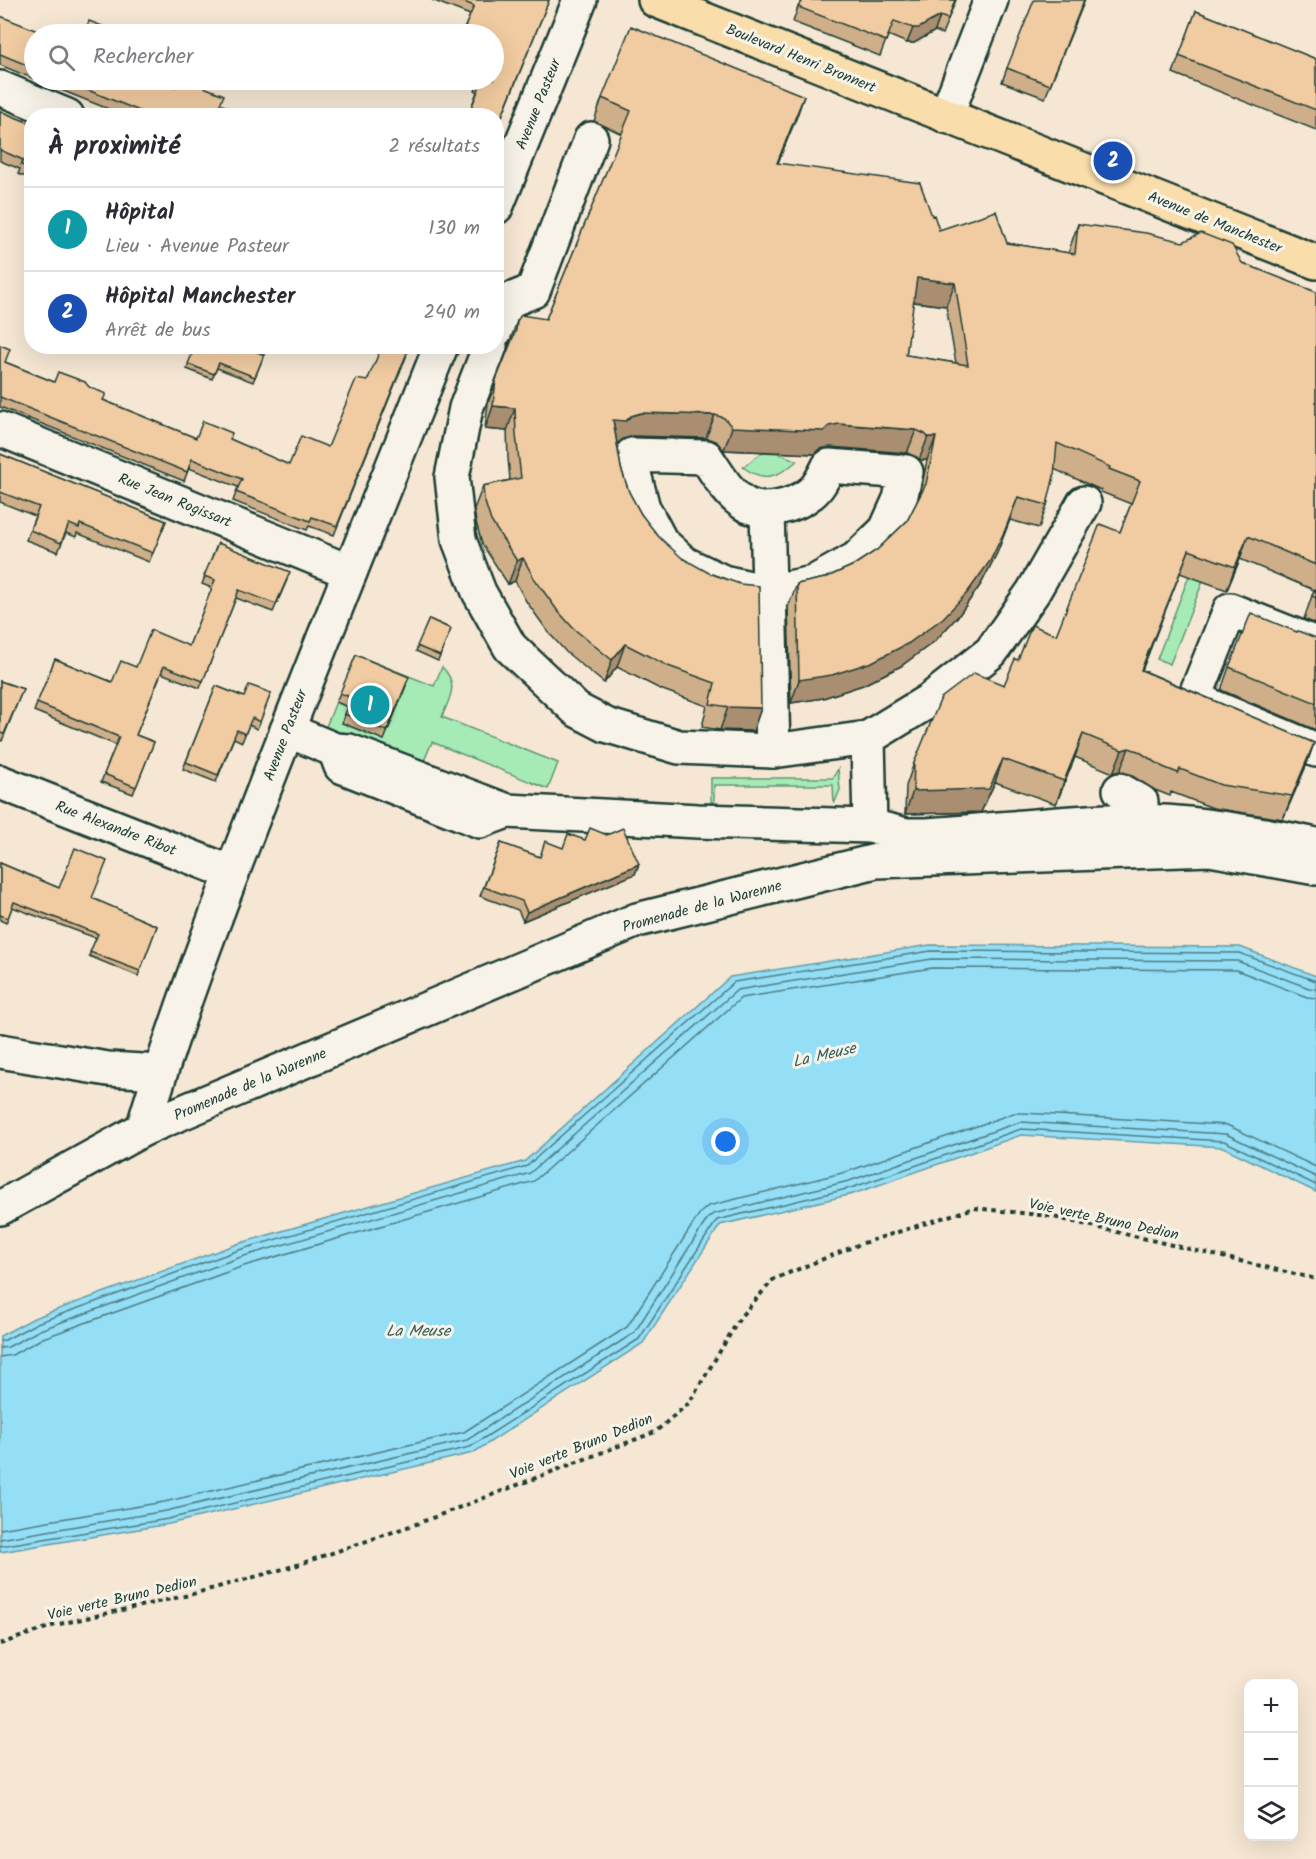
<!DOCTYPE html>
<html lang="fr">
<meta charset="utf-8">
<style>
body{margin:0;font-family:Kalam,sans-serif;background:#f7f7f7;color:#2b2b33}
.controls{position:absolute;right:18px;bottom:18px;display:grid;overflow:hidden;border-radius:12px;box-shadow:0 6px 24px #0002}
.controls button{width:54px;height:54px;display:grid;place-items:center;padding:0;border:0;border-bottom:2px solid #e1e1e2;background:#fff;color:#2b2b33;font:30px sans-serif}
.you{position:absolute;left:726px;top:1142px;width:21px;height:21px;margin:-15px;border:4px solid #fff;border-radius:50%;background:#1a73e8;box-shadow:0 0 0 9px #1a73e833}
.badge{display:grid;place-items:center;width:39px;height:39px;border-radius:50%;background:#d93025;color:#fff;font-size:20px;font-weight:700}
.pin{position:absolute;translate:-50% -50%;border:3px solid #fff;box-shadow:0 2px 6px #0006}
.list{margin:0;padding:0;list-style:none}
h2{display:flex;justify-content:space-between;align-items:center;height:78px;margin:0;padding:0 24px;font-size:26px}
h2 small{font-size:20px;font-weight:400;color:#7c7c81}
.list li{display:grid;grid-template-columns:39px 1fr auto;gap:18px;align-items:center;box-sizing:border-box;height:84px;padding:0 24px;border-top:2px solid #e1e1e2}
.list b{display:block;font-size:22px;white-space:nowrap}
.list p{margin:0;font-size:20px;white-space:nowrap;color:#7c7c81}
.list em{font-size:20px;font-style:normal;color:#7c7c81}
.icon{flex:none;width:33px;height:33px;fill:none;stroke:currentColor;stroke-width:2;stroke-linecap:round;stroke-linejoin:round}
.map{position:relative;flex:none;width:1316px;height:1859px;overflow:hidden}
.search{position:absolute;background:#fff;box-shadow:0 6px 24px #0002;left:24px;top:24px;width:480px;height:66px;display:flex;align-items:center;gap:15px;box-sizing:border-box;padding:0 21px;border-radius:33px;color:#7c7c81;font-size:22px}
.panel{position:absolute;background:#fff;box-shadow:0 6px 24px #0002;left:24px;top:108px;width:480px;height:246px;border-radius:24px}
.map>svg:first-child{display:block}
.green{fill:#a6ebb6;stroke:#629475;stroke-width:1.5}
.water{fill:#94def6;stroke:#659ea8;stroke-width:1.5}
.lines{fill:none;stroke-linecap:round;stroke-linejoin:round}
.shore{stroke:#4e7d82;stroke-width:1.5}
.minor-casing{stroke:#1f3d34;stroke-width:38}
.major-casing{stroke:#1f3d34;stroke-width:38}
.path{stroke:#1f3d34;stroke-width:4;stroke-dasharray:4.5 4.5;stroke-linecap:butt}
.minor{stroke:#f7f3e8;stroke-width:33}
.major{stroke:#f9ddab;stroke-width:33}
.wall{fill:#cfaf8a;stroke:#1f3d34;stroke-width:1.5;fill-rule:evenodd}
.shaded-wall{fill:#a98e71;stroke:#1f3d34;stroke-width:1.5}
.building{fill:#f1cba1;stroke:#1f3d34;stroke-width:1.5;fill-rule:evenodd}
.labels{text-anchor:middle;stroke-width:6;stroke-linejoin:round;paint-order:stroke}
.street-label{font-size:15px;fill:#1f3d34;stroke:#f7f3e8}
.water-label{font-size:16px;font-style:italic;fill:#365d5b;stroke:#f7f3e8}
</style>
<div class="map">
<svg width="1316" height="1859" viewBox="0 0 1316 1859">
<rect width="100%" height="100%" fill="#f5e7d3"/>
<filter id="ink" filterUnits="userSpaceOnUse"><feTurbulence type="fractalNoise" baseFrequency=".0167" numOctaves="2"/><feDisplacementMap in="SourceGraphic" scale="12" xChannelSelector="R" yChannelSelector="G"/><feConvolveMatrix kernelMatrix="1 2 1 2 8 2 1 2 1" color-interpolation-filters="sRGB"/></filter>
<g filter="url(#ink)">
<!-- green -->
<g class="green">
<path d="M763,452L778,453L797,461C778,477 764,483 743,467Z"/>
<polygon points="1189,576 1203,581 1170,664 1157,659"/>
<path d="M356,655L434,686L442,667C460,685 449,698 442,717L558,763L548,789L432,742L421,768L325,729L336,702L348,707L383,740L352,664Z"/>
<polygon points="838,769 840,790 834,804 833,785 714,785 714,802 711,802 711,778 833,778"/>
</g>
<!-- water -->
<polygon class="water" points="930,945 1240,947 1316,976 1316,1192 1223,1147 1021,1135 853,1194 720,1225 643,1343 473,1453 169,1524 0,1552 0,1336 34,1318 237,1244 525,1161 730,977"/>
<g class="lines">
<!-- shore -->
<g class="shore">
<polyline points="0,1341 5,1340 37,1323 239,1250 527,1166 734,982 931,951 1239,953 1316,981"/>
<polyline points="0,1348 8,1347 40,1330 241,1257 530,1173 737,990 932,959 1237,961 1309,988 1316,989"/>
<polyline points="0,1357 12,1355 43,1338 244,1266 534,1181 741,998 932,968 1236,970 1307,997 1316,998"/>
<polyline points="0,1529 164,1502 464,1432 627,1327 700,1213 708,1206 846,1172 1014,1113 1023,1113 1227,1125 1316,1167"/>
<polyline points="0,1539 166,1511 467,1440 634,1333 708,1218 713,1214 849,1181 1020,1122 1226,1134 1316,1177"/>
<polyline points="0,1546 168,1519 470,1447 639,1339 717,1220 851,1188 1021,1129 1224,1141 1316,1185"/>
</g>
<!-- minor casing -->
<g class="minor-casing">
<g id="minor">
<polyline points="0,88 67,116"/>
<polyline points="946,116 991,0"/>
<polyline points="496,207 580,0"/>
<polyline points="496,330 508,301 533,291 591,139"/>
<polyline points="490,346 466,408 452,477 459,540 479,592 510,647 577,710 606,725 679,747 773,751 868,738 870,826"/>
<polyline points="0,429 350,572"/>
<path d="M632,455L706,457C717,473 728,494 745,504C763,515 795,506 811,493C819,487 824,476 829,466L906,472L900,499L886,530L856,559L813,583L769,592L723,582L685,564L661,542L643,508L634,474Z"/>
<polyline points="767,509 773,751"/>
<polyline points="1316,644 1230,610 1194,699 1316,750"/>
<polyline points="287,730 335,750 349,751 507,811 480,821 341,766 335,750"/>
<polyline points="868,738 930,700 991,652 1033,592 1084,503"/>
<polyline points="0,782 232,873"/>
<polyline points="1120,790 1141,802 1141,822"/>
<path d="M507,811L698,821L870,826L906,835H927C988,831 1049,823 1111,821C1180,819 1249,831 1316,845"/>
<polyline points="0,1051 108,1069 160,1072"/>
<path d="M143,1129C174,1024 214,920 253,818C314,660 378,503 441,346"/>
<polyline points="0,1208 143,1129 637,920 876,861 1210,849 1316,868"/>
</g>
</g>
<!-- major casing -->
<g class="major-casing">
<polyline id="major" points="655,0 1316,262"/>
</g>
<!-- path -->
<polyline class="path" points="0,1644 55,1625 189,1595 294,1566 419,1523 655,1432 689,1403 741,1316 774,1279 860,1244 974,1208 1049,1216 1316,1279"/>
<!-- minor -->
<use href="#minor" class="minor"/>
<!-- major -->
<use href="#major" class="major"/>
</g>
<!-- wall -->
<g class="wall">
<polygon points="432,0 549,0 496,131 496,116 468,116 477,92 475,91 480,80 494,80 494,34 462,34 470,15"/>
<polygon points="803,0 956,0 942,34 935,31 914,43 907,43 888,35 880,56 793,22 798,7"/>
<polygon points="1085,0 1045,98 1002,82 1007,68"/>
<polygon points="1196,11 1316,59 1316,130 1173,73"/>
<polygon points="0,16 34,34 34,79 0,65"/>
<polygon points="36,80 158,80 249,116 126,116"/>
<path d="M804,96L778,163L932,216L939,230L1007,243L1069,253L1070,247L1078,224L1242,263L1316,292V624L1304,619L1314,590L1240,559L1227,590L1180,573L1142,670L1314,743L1306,766L1283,819L1213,808L1171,792L1170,796L1155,790L1129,774L1120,771L1113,773L1075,757L1056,804L995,782L981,812L905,814L906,786L914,763L1004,685L1018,660L1056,635L1120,532L1131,504L1101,492V490L1054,469L1047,505L1039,528L1010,520L997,553L981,584L959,615L935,641L901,666L863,685L823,698L791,703L788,607L797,584L825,578L854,565L877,550L907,521L920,496L927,460H919L917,457L907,453L830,447L820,449L815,454L724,450L716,441L706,438L633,436L623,439L617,444L621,468L629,492L641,514L761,708L753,731L720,730L702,727L707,706L660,689L617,667L604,683L566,652L549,633L526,601L515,581L508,584L482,544L476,522L474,509L483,486L510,480L508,458L507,431L485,429L488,403L508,351L509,344L517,321L546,319L622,134L594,121L602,98ZM913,302L946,306L956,363L906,355Z"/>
<polygon points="0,111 32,124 32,179 18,174 20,169 0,161"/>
<polygon points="0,345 5,362 54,382 89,387 103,400 196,438 230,439 289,465 328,447 367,381 406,357 334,535 309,526 307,530 233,501 238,487 189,468 184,481 0,407"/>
<polygon points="182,346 245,346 264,355 253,382 217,368 212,379 187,369 193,354 181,349"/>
<polygon points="0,454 166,521 149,562 77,533 76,537 66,533 58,552 26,540 35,516 0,502"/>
<polygon points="218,543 287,580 273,612 236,598 200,688 161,673 136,735 154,742 133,794 101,782 116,745 34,711 55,659 112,682 136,667 189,646 212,588 202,584"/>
<polygon points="429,619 451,629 438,661 416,651"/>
<polygon points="1297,632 1316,638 1316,730 1221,690 1229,667"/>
<polygon points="0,681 23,689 2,741 0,740"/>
<polygon points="216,686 244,697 271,693 257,729 249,725 242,742 234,738 216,782 183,769"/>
<polygon points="406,686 384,740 342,723 348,707 336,702 340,693"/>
<polygon points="501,843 540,857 639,864 635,874 523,921 518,910 480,896"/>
<polygon points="0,863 59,888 92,899 157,926 138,976 89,956 96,938 12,907 6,923 0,920"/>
</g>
<!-- shaded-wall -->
<g class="shaded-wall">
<polygon points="940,16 935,31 914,43 907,43 913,28"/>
<polygon points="804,96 796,119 768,186 777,163"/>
<polygon points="917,278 955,283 946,306 908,301"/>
<polygon points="493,406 515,408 507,431 485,429"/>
<polygon points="641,413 715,415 706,438 633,436 623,439 617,444 613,420"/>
<polygon points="839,424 916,430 907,453 830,447 820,449 815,454 724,450 732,427"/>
<polygon points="928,437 936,437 927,460 919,460"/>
<polygon points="1018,497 997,553 981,584 959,615 935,641 901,666 863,685 823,698 791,703 799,680"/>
<polygon points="1248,536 1240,559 1227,590 1235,567"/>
<polygon points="1189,550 1180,573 1133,693 1141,670"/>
<polygon points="523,558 515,581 508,584 517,561"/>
<polygon points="625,644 617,667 604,683 612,660"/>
<polygon points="728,707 761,708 753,731 720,730"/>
<polygon points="1083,734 1075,757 1056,804 1064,781"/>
<polygon points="1314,743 1306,766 1283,819 1292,796"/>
<polygon points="1129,748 1120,771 1113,773 1122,750"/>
<polygon points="1003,759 995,782 981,812 905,814 913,791"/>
<polygon points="639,864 635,874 523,921 527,912"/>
</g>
<!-- building -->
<g class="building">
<polygon points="459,0 549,0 496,130 496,116 468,116 481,83 479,82 480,80 494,80 494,34 462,34 474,6"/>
<polygon points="803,0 955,0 948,19 940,16 919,28 913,28 894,21 886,41 798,7"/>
<polygon points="1034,0 1084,0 1050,85 1007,68"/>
<polygon points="1196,11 1316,59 1316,110 1179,56"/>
<polygon points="0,16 45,34 34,34 34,68 0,54"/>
<polygon points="89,21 123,34 84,34"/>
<path d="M631,26L804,96L777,163L920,183L932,216L934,215L939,230L996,211L1007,243L1075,254L1078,224L1146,233L1183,242L1201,233L1232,245L1242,263L1316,292V565L1248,536L1235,567L1189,550L1141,670L1314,743L1292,796L1221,785L1180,769L1178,773L1163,767L1138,751L1129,748L1122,750L1083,734L1064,781L1003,759L989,789L913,791L914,763L941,698L974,673L1004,685L1015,659L1018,660L1032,625L1056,635L1100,524L1120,532L1140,481L1109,469L1110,467L1057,443L1054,476L1047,505L1018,497L1005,530L990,561L967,593L943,618L909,643L872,662L832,675L799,680L797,584L825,578L854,565L877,550L907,521L926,484L936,437H928L925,434L916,430L839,424L829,426L824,431L732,427L724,418L715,415L641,413L631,416L626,421L613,420L621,468L629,492L641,514L659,537L682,558L709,573L740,584L759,586L761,708L728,707L710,704L715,683L668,666L625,644L612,660L574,629L557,610L534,578L523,558L517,561L491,521L484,499L483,486L521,478L516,435L515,408L493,406L496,380L516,330L517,321L521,315L546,319L631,111L602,98ZM917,278L955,283L968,365L906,355Z"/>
<polygon points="63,80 158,80 176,87 178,80 186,80 224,95 220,104 249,116 152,116"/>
<polygon points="0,111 32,124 32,169 21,165 23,160 0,150"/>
<polygon points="0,345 10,349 5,362 54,382 58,372 85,382 89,387 106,394 103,400 196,438 203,421 232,433 230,439 289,465 301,436 328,447 356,379 367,381 382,346 406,346 409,348 337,526 312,517 310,521 236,492 242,479 192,459 187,472 0,397"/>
<polygon points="188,346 245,346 264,355 255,377 219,363 214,374 188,364 194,349"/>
<polygon points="0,454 166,521 153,553 80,524 79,528 69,524 61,543 30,530 39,507 0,492"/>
<polygon points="218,543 290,572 276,604 239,590 203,681 164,666 136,735 154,742 136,787 104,774 119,737 37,703 55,659 112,682 121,661 136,667 151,630 189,646 215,580 204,576"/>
<polygon points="1316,587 1316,598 1312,596"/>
<polygon points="1251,613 1297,632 1298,631 1316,638 1316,703 1229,667"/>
<polygon points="429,619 451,629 440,656 417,646"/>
<polygon points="356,655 409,677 387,731 345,714 352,698 340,693"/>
<polygon points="0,681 23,689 4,734 0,733"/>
<polygon points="249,685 271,693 260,722 252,718 245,734 237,730 218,775 186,762 216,686 244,697"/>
<polygon points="590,828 607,835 623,828 639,864 527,912 522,901 484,887 501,843 540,857 545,841 563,848 568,834 585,840"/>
<polygon points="75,848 107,861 92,898 157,926 140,971 90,952 98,934 14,902 8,918 0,915 0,863 59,888"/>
</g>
</g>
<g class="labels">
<!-- street labels -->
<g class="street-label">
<text transform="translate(801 58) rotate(22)" y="5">Boulevard Henri Bronnert</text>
<text transform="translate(538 104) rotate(-68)" y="5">Avenue Pasteur</text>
<text transform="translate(1215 222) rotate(22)" y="5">Avenue de Manchester</text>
<text transform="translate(175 500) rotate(22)" y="5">Rue Jean Rogissart</text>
<text transform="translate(285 735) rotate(-69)" y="5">Avenue Pasteur</text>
<text transform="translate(116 828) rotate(21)" y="5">Rue Alexandre Ribot</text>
<text transform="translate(702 906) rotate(-15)" y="5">Promenade de la Warenne</text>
<text transform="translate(250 1084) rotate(-23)" y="5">Promenade de la Warenne</text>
<text transform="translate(1104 1219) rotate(12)" y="5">Voie verte Bruno Dedion</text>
<text transform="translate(581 1446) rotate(-22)" y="5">Voie verte Bruno Dedion</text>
<text transform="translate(122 1598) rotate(-13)" y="5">Voie verte Bruno Dedion</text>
</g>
<!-- water labels -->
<g class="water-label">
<text transform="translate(824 1054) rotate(-13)" y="6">La Meuse</text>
<text x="418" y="1336">La Meuse</text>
</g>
</g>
</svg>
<div class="controls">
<button>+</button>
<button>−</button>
<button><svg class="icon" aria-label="layers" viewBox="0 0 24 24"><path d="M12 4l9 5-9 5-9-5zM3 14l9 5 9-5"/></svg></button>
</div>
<div class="you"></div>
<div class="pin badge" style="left:370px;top:705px;background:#0f9aa8">1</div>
<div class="pin badge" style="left:1113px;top:161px;background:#1a4fb4">2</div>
<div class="search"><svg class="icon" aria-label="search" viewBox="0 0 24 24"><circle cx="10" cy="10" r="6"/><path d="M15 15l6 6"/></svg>Rechercher</div>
<section class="panel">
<h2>À proximité<small>2 résultats</small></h2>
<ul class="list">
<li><span class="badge" style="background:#0f9aa8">1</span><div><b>Hôpital</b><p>Lieu · Avenue Pasteur</p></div><em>130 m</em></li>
<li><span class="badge" style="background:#1a4fb4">2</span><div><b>Hôpital Manchester</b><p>Arrêt de bus</p></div><em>240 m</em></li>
</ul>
</section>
</div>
